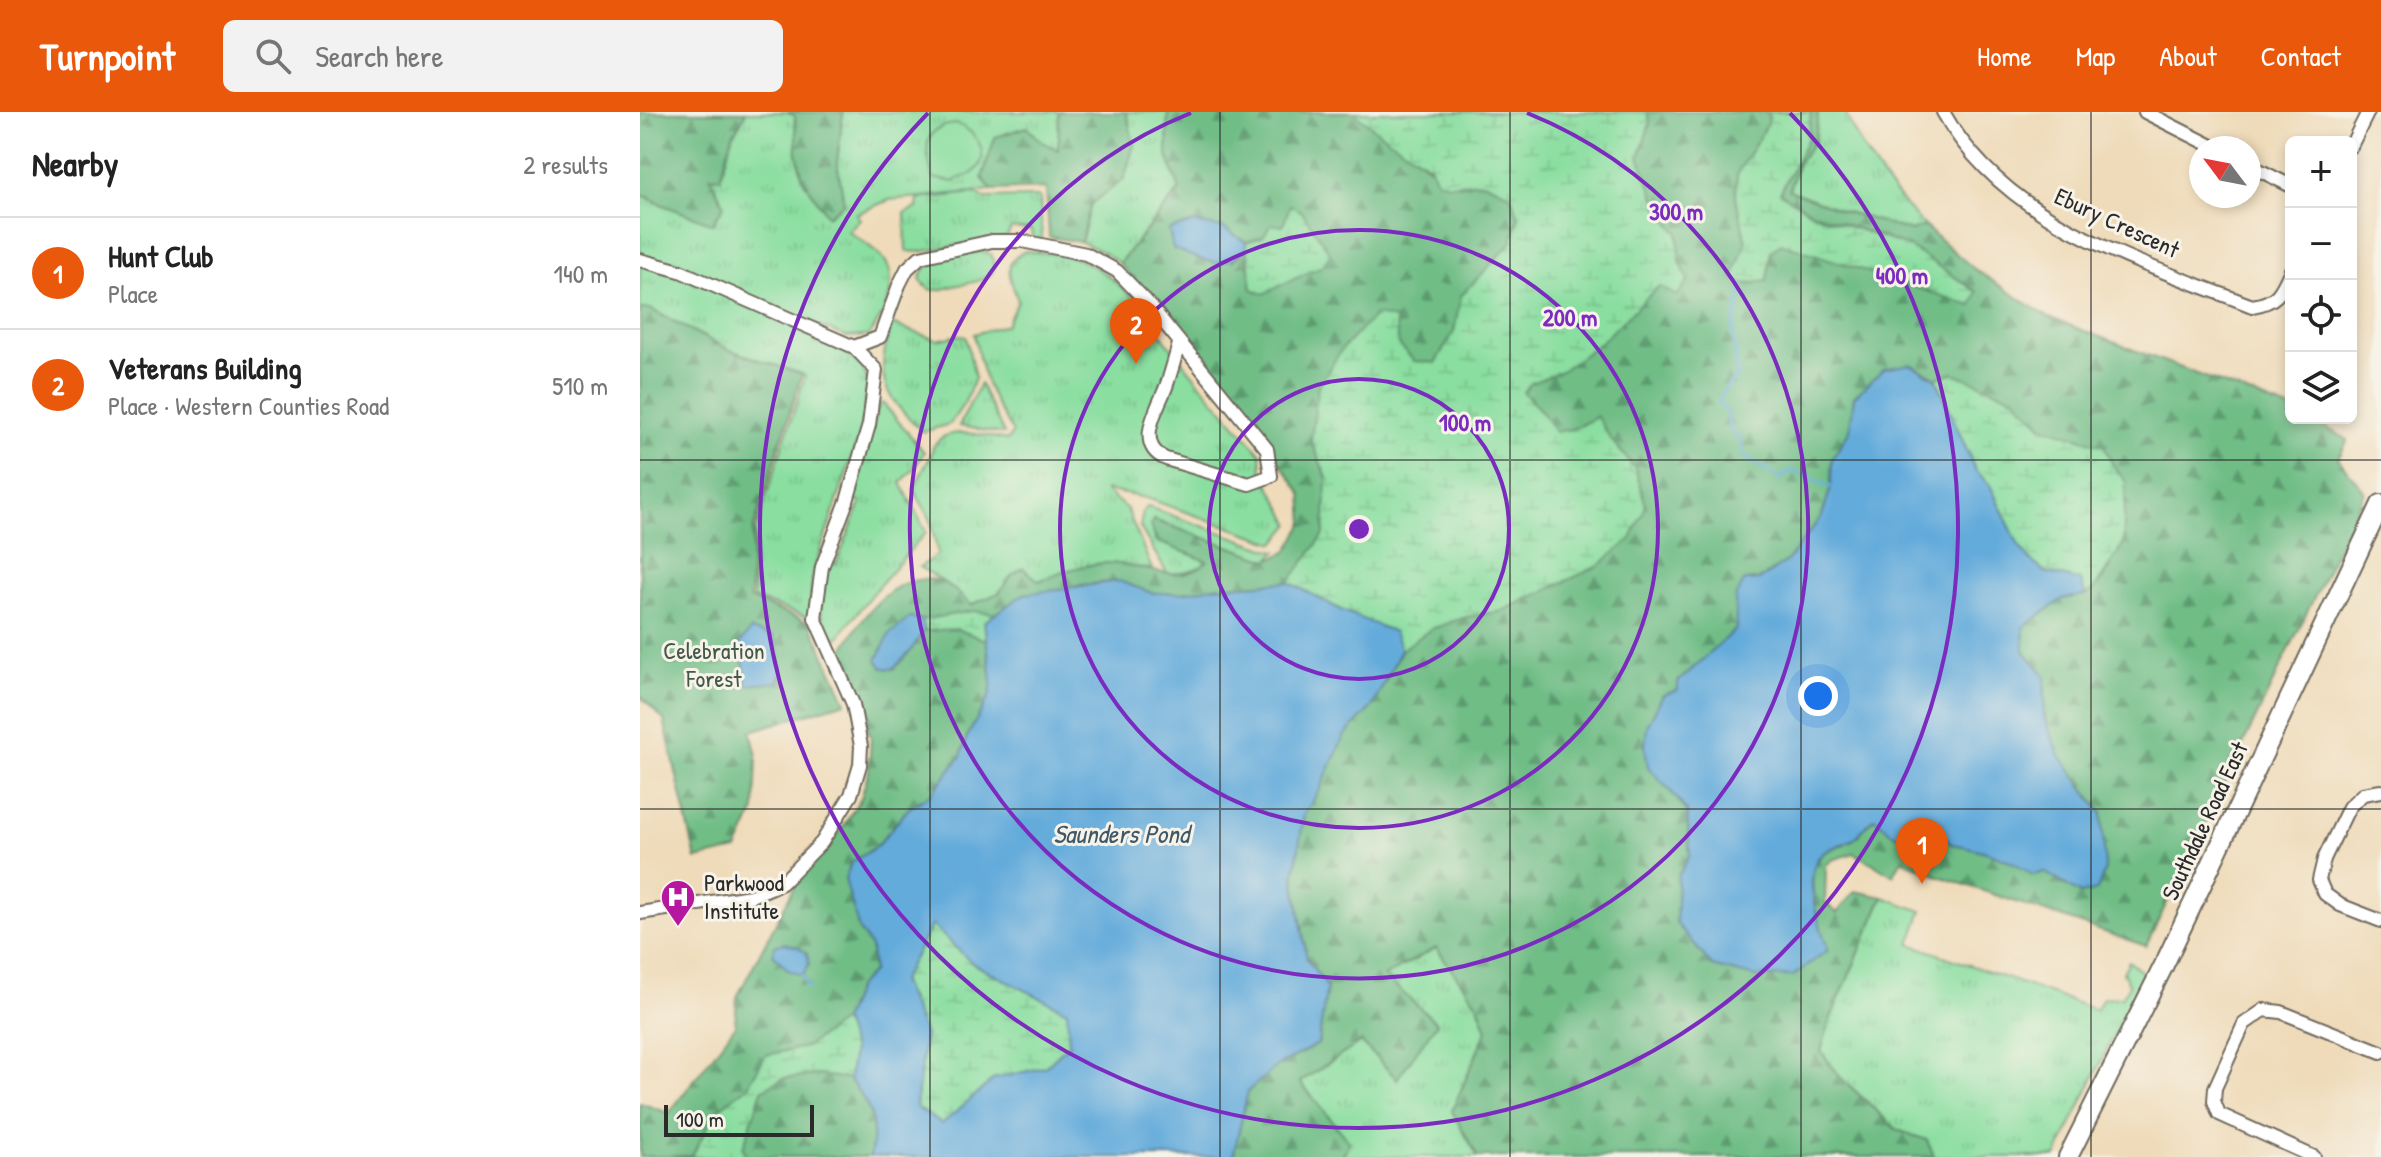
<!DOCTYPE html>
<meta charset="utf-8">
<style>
body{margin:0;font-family:"Patrick Hand",sans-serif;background:#f2f2f2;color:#222}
.controls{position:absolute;right:24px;top:24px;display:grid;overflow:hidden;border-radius:12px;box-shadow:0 4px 12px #0003}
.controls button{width:72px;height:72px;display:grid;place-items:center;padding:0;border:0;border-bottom:2px solid #e0e0e0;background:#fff;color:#222;font:40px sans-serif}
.compass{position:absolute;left:1549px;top:24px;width:72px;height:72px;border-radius:50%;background:#fff;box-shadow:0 4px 12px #0003;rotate:302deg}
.scale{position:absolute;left:24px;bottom:20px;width:150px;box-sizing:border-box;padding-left:8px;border:4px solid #2b2b2b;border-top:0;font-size:22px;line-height:28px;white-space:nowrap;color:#2b2b2b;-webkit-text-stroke:6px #f7f3e8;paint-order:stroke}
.you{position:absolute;left:1178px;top:584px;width:28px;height:28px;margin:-20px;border:6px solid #fff;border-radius:50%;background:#1a73e8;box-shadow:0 0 0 12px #1a73e833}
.badge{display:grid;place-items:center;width:52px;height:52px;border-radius:50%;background:#ea580c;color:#fff;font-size:26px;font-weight:700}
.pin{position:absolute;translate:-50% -66px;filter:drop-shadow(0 2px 4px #0008)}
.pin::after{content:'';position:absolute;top:42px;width:28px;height:24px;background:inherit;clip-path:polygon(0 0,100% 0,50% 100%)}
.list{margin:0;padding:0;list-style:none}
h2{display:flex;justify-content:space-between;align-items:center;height:104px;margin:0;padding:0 32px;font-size:34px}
h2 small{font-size:26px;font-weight:400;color:#767676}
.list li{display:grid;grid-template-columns:52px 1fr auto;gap:24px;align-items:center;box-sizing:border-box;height:112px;padding:0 32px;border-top:2px solid #e0e0e0}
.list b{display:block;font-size:30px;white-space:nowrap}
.list p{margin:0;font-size:26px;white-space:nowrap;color:#767676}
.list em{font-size:26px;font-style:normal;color:#767676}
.icon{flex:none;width:44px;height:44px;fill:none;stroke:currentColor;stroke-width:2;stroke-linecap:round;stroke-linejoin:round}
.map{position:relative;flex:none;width:1741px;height:1045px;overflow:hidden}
header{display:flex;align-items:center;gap:48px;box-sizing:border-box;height:112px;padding:0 40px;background:#ea580c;color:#fff}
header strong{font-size:38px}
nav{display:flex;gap:44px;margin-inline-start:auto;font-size:28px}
.search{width:560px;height:72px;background:#f2f2f2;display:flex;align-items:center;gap:20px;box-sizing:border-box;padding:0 28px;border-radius:12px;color:#767676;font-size:30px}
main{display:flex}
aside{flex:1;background:#fff}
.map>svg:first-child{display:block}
.grass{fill:url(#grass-tufts);stroke:#5a8466;stroke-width:2}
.forest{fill:url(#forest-firs);stroke:#4d7458;stroke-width:2;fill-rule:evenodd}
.wetland{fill:url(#wetland-marsh);stroke:#5a8466;stroke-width:2}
.park{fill:#8adea0;stroke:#5a8466;stroke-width:2}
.water{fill:#64abdb;stroke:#486b83;stroke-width:2;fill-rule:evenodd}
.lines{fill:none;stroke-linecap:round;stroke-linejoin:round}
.stream{stroke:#64abdb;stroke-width:3}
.minor-casing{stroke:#70695d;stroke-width:16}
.secondary-casing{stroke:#70695d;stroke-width:22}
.minor{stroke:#fff;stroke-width:12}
.secondary{stroke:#fff;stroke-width:18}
.grid{fill:none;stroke:#2b2b2b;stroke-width:2;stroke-opacity:0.55}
.ring{fill:none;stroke:#7b2cbf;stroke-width:4}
.labels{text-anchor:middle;stroke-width:6;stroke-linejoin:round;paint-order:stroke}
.street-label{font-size:24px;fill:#2b2b2b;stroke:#f7f3e8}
.park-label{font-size:24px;fill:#435848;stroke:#f7f3e8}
.poi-label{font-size:24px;fill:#2b2b2b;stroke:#f7f3e8;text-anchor:start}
.water-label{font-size:26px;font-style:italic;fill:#3f5869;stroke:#f7f3e8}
.centre{fill:#7b2cbf;stroke:#f7f3e8;stroke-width:4}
.ring-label{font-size:24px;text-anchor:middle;font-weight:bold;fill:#7b2cbf;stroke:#f7f3e8;stroke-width:6;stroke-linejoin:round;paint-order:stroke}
</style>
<header>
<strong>Turnpoint</strong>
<div class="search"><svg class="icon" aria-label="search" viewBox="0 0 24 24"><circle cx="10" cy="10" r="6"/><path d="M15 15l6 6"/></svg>Search here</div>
<nav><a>Home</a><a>Map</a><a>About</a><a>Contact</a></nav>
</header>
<main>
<aside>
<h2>Nearby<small>2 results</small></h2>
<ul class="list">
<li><span class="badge">1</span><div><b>Hunt Club</b><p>Place</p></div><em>140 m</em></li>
<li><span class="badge">2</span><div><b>Veterans Building</b><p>Place · Western Counties Road</p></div><em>510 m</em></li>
</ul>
</aside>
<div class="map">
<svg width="1741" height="1045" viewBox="0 0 1741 1045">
<defs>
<pattern id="grass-tufts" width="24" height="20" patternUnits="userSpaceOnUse" patternTransform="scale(2)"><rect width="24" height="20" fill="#8adea0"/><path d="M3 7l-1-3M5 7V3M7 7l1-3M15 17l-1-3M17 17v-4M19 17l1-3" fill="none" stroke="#77bf8a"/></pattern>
<pattern id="forest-firs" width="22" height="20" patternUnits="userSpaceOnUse" patternTransform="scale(2)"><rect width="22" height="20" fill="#6fbd86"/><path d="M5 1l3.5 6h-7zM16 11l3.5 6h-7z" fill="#5b9a6e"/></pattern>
<pattern id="wetland-marsh" width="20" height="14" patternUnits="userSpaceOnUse" patternTransform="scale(2)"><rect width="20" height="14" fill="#8adea0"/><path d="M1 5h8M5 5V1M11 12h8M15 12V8" fill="none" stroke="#77bf8a"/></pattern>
</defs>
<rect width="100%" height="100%" fill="#f7f3e8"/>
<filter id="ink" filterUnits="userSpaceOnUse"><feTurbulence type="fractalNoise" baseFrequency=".0125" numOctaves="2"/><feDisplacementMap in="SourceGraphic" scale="16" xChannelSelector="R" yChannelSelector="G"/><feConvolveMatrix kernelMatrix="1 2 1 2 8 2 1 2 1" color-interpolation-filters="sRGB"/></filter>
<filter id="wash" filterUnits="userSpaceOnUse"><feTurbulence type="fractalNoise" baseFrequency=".006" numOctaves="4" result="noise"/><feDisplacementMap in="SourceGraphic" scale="32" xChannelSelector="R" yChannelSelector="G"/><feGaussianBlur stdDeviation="1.8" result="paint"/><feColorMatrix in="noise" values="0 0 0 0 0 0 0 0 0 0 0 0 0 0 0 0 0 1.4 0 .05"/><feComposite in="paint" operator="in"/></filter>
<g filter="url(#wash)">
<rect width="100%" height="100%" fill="#efdbba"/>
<!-- grass -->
<g class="grass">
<path d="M106,0H148L155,4L157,42L204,91L197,50L203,0H419L418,38L402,30L387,15L342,66L352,78L249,88L216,102L220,107L208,119C220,128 241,140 247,152C259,175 242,206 229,224L206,225L174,212L223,256L228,272L222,315L173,461L169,506L113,486L115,420L165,264L87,237L10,197H0V81L70,63L80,66L93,23Z"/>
<polygon points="486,0 528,0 527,43 540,77 479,151 463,140 441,130 451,92 484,67 494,33"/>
<path d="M1178,0H1205C1223,44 1251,79 1284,114L1271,119L1203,99L1148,78L1159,49L1175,29Z"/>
<polygon points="336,81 345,86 400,85 402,128 393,127 391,118 371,116 367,125 279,140 266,139 265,101 277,96 278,87"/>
<path d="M341,139L351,142C364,168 336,169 319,173C311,174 301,179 294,178C287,178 284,172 280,167C286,143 319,141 341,139Z"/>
<path d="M385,139C406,141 426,141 445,150C489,170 512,213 542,249C567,281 595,311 621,342L622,360L651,412L635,431L506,386L464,378L487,397L512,457L466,451L423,459L399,469L371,464L359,481L331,493L311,475L280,455L298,442L290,406L274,378C278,367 283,359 288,349C292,344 291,337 295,332C309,312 348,325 368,328L373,320C349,284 342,264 334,222L366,213L378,189C372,169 359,151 385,139Z"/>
<path d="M251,212L297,228L319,223L326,225L335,266L325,290L310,312L283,320C240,279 236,269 251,212Z"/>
<polygon points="340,272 364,322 319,314"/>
<polygon points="243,291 284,340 275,355 261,371 286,420 231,483 197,527 188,522 180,499 188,450 196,452 221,391 212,386 239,293"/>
<polygon points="508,395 628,437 637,439 628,448 514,408 516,429 568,448 560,456 528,463 500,415 503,399"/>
<polygon points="1243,785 1282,799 1270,832 1456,898 1463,886 1482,885 1489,873 1483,860 1489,849 1503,861 1416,1045 1294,1045 1286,1028 1257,1018 1197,962 1181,939 1189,910"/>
<polygon points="796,836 838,893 847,918 812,999 838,1045 702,1045 709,1029 660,970 721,930 757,967 744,864"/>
</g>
<!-- forest -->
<g class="forest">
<polygon points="0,0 106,0 93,23 80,66 70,64 84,93 73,112 23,93 0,82"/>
<polygon points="148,0 203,0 197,50 204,91 188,104 163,68 157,42 155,4"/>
<polygon points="419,0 486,0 494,33 484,67 451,92 441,130 409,125 406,76 352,78 342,66 355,25 387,15 402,30 418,38"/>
<path d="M528,0H717L718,4C748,28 782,46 809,72L843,70L870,82L879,103L872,130L821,184L814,220L795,251L774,249L759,233L754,207L671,328L687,366L684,423L649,470L573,475L542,481H512L479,469L441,473L413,479L384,482L356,502L332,499L282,508L270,505L243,556L254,557L269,541L284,519L317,517L346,528L352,568L350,583L327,625L321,644L291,682L268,697L237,734L211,751L219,818L231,835L233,859L217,875L203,909L166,935L126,943L107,975L76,999L52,1044L0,1045V991L29,1001L95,914L97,885L157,770L198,722L221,686L229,658L231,625L202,540C220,507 252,461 295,468C310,471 320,483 331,493L359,481L371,464L383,456L399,469C419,461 443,452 465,451C498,449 540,477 567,449L516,429L511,414L513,408L628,448L647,440L664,411L662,382L613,312L479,151L540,78L527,43ZM651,94L684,153L623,181L612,177L606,138L592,149L583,116L606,130L623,125L643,114Z"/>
<path d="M1007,0H1128V11L1097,62L1096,87L1106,129L1093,166L1127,169L1131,139L1141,131L1332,194L1336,179L1269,135L1174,101L1140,81L1168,26L1171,0H1178L1175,29L1159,49L1149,78L1203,99L1271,119L1284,114L1333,156L1408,205L1651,298V306H1669L1708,328L1698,347L1725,380L1506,834L1299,764L1262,748L1253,763L1214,741L1192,748L1186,753L1185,790L1197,801L1215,779L1243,785L1189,910L1181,939L1197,962L1257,1018L1287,1028L1294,1045H838L812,999L847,918L838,893L796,836L744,864L797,911L757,967L721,930L660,970L709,1030L702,1045H593L608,979L637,954L678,932L687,875L667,847L654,765L664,703L680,677L704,624L732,595L761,538L791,517L826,505L862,499L960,453L995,356L971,328L957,306L932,317L915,320L902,300L883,281L891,271L921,259L1020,174L1048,169L1040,149L1038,121L1020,99L999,45L1010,11ZM1270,252L1296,266L1313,261L1375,286L1402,314L1464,334L1474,356L1486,370L1470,456L1453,479L1423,487L1383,515L1384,539L1405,563L1404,605L1420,644L1462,701L1461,728L1441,782L1404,760L1393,763C1371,746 1339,736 1311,732L1297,714L1250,720L1236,706C1223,712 1223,722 1214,727C1203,734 1188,735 1180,745C1162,767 1180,814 1187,838L1038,764L1050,743L1047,699L1029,677L1007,614L1023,583L1039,578L1038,570L1096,517L1119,468L1147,449L1182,404L1191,375L1192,347L1210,318L1214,285Z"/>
<polygon points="0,197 10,197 87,237 162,262 113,418 110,487 170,511 206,590 111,619 117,644 115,698 97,738 56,747 24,608 0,584"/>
<path d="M181,963L209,967C232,997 237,1006 230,1045H106L103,1036L122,978L143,966Z"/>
</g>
<!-- wetland -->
<g class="wetland">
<polygon points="717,0 1007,0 1010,11 999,45 1020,99 1038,121 1040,149 1048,168 1037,184 1019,174 960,231 921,259 891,271 883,280 902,300 915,320 932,317 957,305 971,328 995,356 1006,394 991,427 960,453 862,499 826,505 791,517 761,538 753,520 701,498 649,470 684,423 687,366 671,328 678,274 702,237 735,203 755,207 759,233 774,249 795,251 814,220 821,184 872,130 879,104 870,82 844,70 809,72 797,68 789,53 748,27 718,4"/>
<polygon points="1128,0 1171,0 1168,26 1140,81 1174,102 1269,135 1337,180 1332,194 1141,131 1131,139 1127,169 1103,172 1093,166 1106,129 1096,87 1097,62 1128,11"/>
<polygon points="650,93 662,100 690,141 684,153 623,182 612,177 606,130 623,125 631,112 643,114"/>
<polygon points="1313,261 1375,286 1402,314 1464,334 1474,355 1486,370 1483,433 1453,479 1445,483 1441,469 1405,460 1390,448 1378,432 1350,373 1335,358 1296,266"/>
<polygon points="333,499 356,502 344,510 346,528 317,517 284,519 282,508"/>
<polygon points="292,812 333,852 428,899 429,932 405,955 354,967 302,1013 276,995 285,923 261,869"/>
<polygon points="203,909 213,938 209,967 181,963 143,966 122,978 103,1036 106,1045 32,1045 52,1044 76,999 107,975 126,943 166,935"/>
</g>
<!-- park -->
<path class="park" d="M316,12C336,17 355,47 331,62C324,66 319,64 313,70L293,66C286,41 279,15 316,12Z"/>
<!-- water -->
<g class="water">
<path d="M554,111L583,116L606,130V138C579,161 563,147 533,137L529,118Z"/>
<path d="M1270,252L1296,266L1335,358L1350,373L1378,432L1390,448L1405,460L1441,469L1445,483L1423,487L1383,515L1384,539L1405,563L1404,605L1420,644L1462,701L1465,757L1457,778L1441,782L1404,760L1393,763C1371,746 1339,736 1311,732L1297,715L1267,727L1250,720L1235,706C1224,711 1223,722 1213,727C1203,733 1188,735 1179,745C1162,767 1180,814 1188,838L1153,864L1116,865L1072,854L1036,811L1038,764L1050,743L1047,699L1029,677L1008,655L1005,635L1007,614L1023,583L1038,578V570L1096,517L1095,486L1104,469L1119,468L1147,449L1182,404L1191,375L1192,347L1210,318L1214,285L1244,257Z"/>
<path d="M479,469L512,481H542L573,475L649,470L701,498L754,520L761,538L732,595L704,624L680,677L664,703L654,765L667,847L687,875L678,932L637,954L608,979L593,1045H230C237,1006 232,997 209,967L213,938L203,909L217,875L233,859L231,835L219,818L205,767L211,751L237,734L268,697L291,682L321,644L327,625L350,583L352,568L344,510L384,482ZM292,813L333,852L427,899L429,932L405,955L354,967L302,1012L276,995L285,923L261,869Z"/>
<polygon points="270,505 282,508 284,519 269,541 253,557 243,556 237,548 249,523"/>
<polygon points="111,518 134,525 143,560 137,570 107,573 100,531"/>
<polygon points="144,831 158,835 167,841 169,853 162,863 148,858 133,842 135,834"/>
</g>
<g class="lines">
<!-- stream -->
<g class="stream">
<polyline points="1103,172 1093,219 1097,264 1083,280 1078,291 1088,301 1089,316 1102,330 1102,343 1140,367 1151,358 1191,375"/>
<polyline points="162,863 169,876"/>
</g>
</g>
</g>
<g filter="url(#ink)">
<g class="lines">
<!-- minor casing -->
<g class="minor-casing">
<g id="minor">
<path d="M1303,0C1366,113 1500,149 1612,194C1638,190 1641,180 1651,158"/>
<polyline points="1505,0 1576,36"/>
<polyline points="1711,34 1728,0"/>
<polyline points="1609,53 1651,74"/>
<polyline points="0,148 40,159 214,235 236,258 229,313 207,389 182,455 175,506 213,592 221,634 220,653 211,683 182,730 142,771 111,784 0,801"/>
<path d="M214,235L240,225L259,173L267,157L280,145L352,129H382L446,142L477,159L507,190L627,337L631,364L609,372L526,347C494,333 517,298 526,275C531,261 535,246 539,232"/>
<polyline points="1741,679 1723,682 1709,695 1684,747 1679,768 1685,782 1700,793 1741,809"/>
<polyline points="1674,1045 1579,1002 1574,989 1575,976 1604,912 1624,898 1641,900 1741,940"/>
</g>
</g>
<!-- secondary casing -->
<g class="secondary-casing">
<polyline id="secondary" points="1428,1045 1523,855 1741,392"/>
</g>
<!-- minor -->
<use href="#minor" class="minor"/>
<!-- secondary -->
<use href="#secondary" class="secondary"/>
</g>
</g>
<!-- grid -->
<path class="grid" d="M290,0V1045M580,0V1045M870,0V1045M1161,0V1045M1451,0V1045M0,348H1741M0,697H1741"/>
<!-- distance rings -->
<g class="ring">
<circle cx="719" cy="417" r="150"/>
<circle cx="719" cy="417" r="299"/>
<path d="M887 1A449 449 0 1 1 551 1"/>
<path d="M1150 1A599 599 0 1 1 288 1"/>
</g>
<!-- icons -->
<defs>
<g id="hospital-pin" transform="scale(1.8)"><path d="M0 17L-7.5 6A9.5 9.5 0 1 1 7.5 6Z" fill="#b5179e" stroke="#f7f3e8"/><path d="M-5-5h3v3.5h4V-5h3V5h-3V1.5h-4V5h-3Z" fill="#fff"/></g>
</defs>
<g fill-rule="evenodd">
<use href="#hospital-pin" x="38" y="785"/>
</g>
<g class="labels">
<!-- street labels -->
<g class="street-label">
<text transform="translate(1477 111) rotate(25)" y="8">Ebury Crescent</text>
<text transform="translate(1565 709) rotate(-65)" y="8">Southdale Road East</text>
</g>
<!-- park labels -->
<g class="park-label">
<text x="74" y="547">Celebration<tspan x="74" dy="28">Forest</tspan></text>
</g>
<!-- poi labels -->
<g class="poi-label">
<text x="64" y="779">Parkwood<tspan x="64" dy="28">Institute</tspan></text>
</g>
<!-- water labels -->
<g class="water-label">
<text x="481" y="731">Saunders Pond</text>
</g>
</g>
<circle cx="719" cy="417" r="12" class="centre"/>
<g class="ring-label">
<text x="1036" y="108">300 m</text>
<text x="1262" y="172">400 m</text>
<text x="930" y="214">200 m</text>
<text x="825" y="319">100 m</text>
</g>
</svg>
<div class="controls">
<button>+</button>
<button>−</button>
<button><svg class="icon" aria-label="locate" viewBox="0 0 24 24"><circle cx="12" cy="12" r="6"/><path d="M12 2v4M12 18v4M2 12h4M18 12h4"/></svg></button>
<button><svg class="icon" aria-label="layers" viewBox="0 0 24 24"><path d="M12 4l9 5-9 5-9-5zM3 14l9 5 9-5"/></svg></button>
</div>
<svg class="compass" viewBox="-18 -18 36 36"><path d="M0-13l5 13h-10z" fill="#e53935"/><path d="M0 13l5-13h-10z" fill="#767676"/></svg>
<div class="scale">100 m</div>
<div class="you"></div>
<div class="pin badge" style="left:1282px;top:772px">1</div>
<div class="pin badge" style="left:496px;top:252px">2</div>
</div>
</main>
